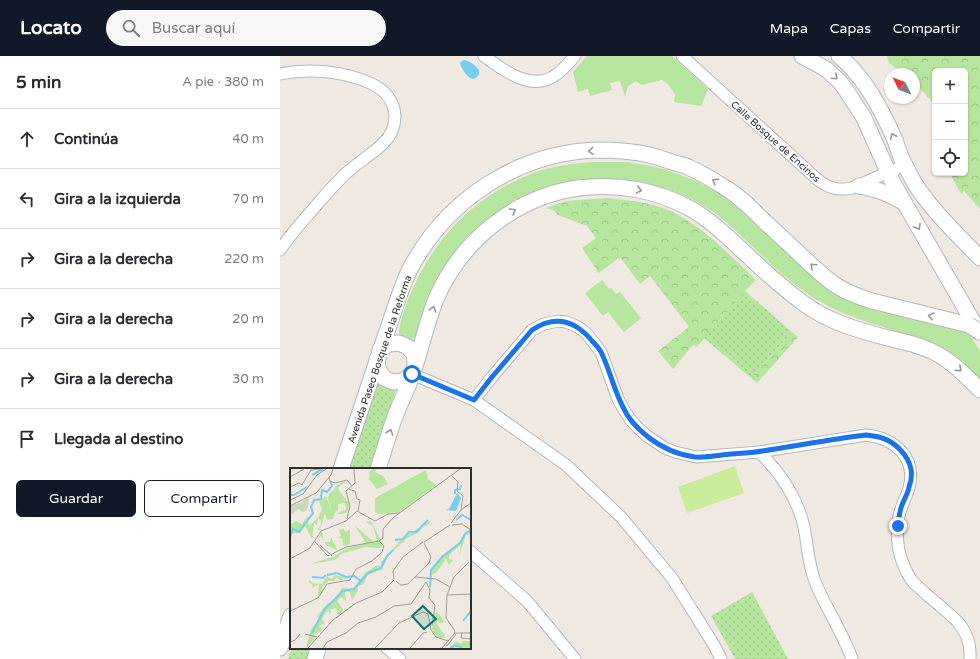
<!DOCTYPE html>
<html lang="es">
<meta charset="utf-8">
<style>
body{margin:0;font-family:"Varela Round",sans-serif;background:#f7f7f7;color:#2b2b33}
.controls{position:absolute;right:12px;top:12px;display:grid;overflow:hidden;border-radius:6px;box-shadow:0 1px 3px #0004}
.controls button{width:36px;height:36px;display:grid;place-items:center;padding:0;border:0;border-bottom:1px solid #e1e1e2;background:#fff;color:#2b2b33;font:20px sans-serif}
.compass{position:absolute;left:604px;top:12px;width:36px;height:36px;border-radius:50%;background:#fff;box-shadow:0 1px 3px #0004;rotate:313deg}
.stop{position:absolute;width:12px;height:12px;margin:-9px;border:3px solid #1a73e8;border-radius:50%;background:#fff}
.stop.end{background:#1a73e8;border-color:#fff;box-shadow:0 1px 4px #0008}
.list{margin:0;padding:0;list-style:none}
h2{display:flex;justify-content:space-between;align-items:center;height:52px;margin:0;padding:0 16px;font-size:17px}
h2 small{font-size:13px;font-weight:400;color:#7c7c81}
.list li{display:grid;grid-template-columns:26px 1fr auto;gap:12px;align-items:center;box-sizing:border-box;height:60px;padding:0 16px;border-top:1px solid #e1e1e2}
.list b{display:block;font-size:15px;white-space:nowrap}
.list em{font-size:13px;font-style:normal;color:#7c7c81}
.actions{display:flex;gap:8px;padding:12px 16px}
.actions a{flex:1;padding:9px 0;border:1px solid #111827;border-radius:6px;text-align:center;font-size:14px;color:#111827}
.actions .main{background:#111827;color:#fff}
.icon{flex:none;width:22px;height:22px;fill:none;stroke:currentColor;stroke-width:2;stroke-linecap:round;stroke-linejoin:round}
.map{position:relative;flex:none;width:700px;height:603px;overflow:hidden}
header{display:flex;align-items:center;gap:24px;box-sizing:border-box;height:56px;padding:0 20px;background:#111827;color:#fff}
header strong{font-size:19px}
nav{display:flex;gap:22px;margin-inline-start:auto;font-size:14px}
.search{width:280px;height:36px;background:#f7f7f7;display:flex;align-items:center;gap:10px;box-sizing:border-box;padding:0 14px;border-radius:22px;color:#7c7c81;font-size:15px}
main{display:flex}
aside{flex:1;background:#fff}
.map>svg:first-child{display:block}
.grass{fill:url(#grass-dots)}
.forest{fill:url(#forest-crowns)}
.garden{fill:#b6e59e}
.pitch{fill:#c9ec9a}
.water{fill:#75cff0}
.lines{fill:none;stroke-linecap:round;stroke-linejoin:round}
.street-casing{stroke:#b4b7c1;stroke-width:13}
.secondary-casing{stroke:#b4b7c1;stroke-width:17}
.street{stroke:#fff;stroke-width:11}
.secondary{stroke:#fff;stroke-width:15}
.secondary-bridge-casing{stroke:#b4b7c1;stroke-width:17;stroke-linecap:butt}
.secondary-bridge{stroke:#fff;stroke-width:15}
.oneway{stroke:#969696}
.route{stroke:#1a73e8;stroke-width:5}
.labels{text-anchor:middle;stroke-width:4;stroke-linejoin:round;paint-order:stroke}
.street-label{font-size:10px;fill:#2e2e2e;stroke:#fff}
.inset-river{fill:none;stroke:#75cff0;stroke-width:2}
.inset-road{fill:none;stroke:#a29e99;stroke-width:1}
.view{fill:#0f766e;fill-opacity:0.15;stroke:#0f766e;stroke-width:2}
.inset-edge{fill:none;stroke:#2e2e2e;stroke-width:2}
</style>
<header>
<strong>Locato</strong>
<div class="search"><svg class="icon" aria-label="search" viewBox="0 0 24 24"><circle cx="10" cy="10" r="6"/><path d="M15 15l6 6"/></svg>Buscar aquí</div>
<nav><a>Mapa</a><a>Capas</a><a>Compartir</a></nav>
</header>
<main>
<aside>
<h2>5 min<small>A pie · 380 m</small></h2>
<ul class="list">
<li><svg class="icon" aria-label="ahead" viewBox="0 0 24 24"><path d="M12 20V5M6 11l6-6 6 6"/></svg><div><b>Continúa</b></div><em>40 m</em></li>
<li><svg class="icon" aria-label="left" viewBox="0 0 24 24"><path d="M17 20v-9H6M10 6l-5 5 5 5"/></svg><div><b>Gira a la izquierda</b></div><em>70 m</em></li>
<li><svg class="icon" aria-label="right" viewBox="0 0 24 24"><path d="M7 20v-9h11M14 6l5 5-5 5"/></svg><div><b>Gira a la derecha</b></div><em>220 m</em></li>
<li><svg class="icon" aria-label="right" viewBox="0 0 24 24"><path d="M7 20v-9h11M14 6l5 5-5 5"/></svg><div><b>Gira a la derecha</b></div><em>20 m</em></li>
<li><svg class="icon" aria-label="right" viewBox="0 0 24 24"><path d="M7 20v-9h11M14 6l5 5-5 5"/></svg><div><b>Gira a la derecha</b></div><em>30 m</em></li>
<li><svg class="icon" aria-label="arrive" viewBox="0 0 24 24"><path d="M6 21V4h12l-3 4 3 4H6"/></svg><div><b>Llegada al destino</b></div></li>
</ul>
<div class="actions"><a class="main">Guardar</a><a>Compartir</a></div>
</aside>
<div class="map">
<svg width="700" height="603" viewBox="0 0 700 603">
<defs>
<pattern id="grass-dots" width="8" height="8" patternUnits="userSpaceOnUse"><rect width="8" height="8" fill="#b6e59e"/><path d="M2 2h.1M6 6h.1" fill="none" stroke="#9dc588" stroke-width="1.8" stroke-linecap="round"/></pattern>
<pattern id="forest-crowns" width="20" height="18" patternUnits="userSpaceOnUse"><rect width="20" height="18" fill="#b6e59e"/><path d="M2 6a3 3 0 1 1 6 0M12 15a3 3 0 1 1 6 0" fill="none" stroke="#9dc588"/></pattern>
</defs>
<rect width="100%" height="100%" fill="#efe9e1"/>
<!-- grass -->
<g class="grass">
<polygon points="465,235 512,276 471,322 424,282"/>
<polygon points="97,322 117,330 91,413 69,413"/>
<polygon points="472,536 508,603 455,603 431,560"/>
<polygon points="12,592 33,592 30,603 8,603"/>
</g>
<!-- forest -->
<g class="forest">
<polygon points="607,0 700,0 700,153 684,135 681,138 672,121 673,117 685,117 685,86 686,86 685,84 685,15 655,15 655,49 634,25 634,18 625,18 609,7"/>
<path d="M328,142C343,144 359,145 373,149C416,161 445,195 476,224L465,235L417,291L413,289L393,313L378,295L409,271L370,220L360,228L340,201L319,217L302,192L316,182L307,170L278,159L275,155L266,152L286,145Z"/>
<polygon points="512,276 518,281 477,327 471,322"/>
</g>
<!-- garden -->
<g class="garden">
<polygon points="307,0 392,0 428,33 421,50 394,46 395,38 389,29 382,24 361,29 356,25 348,30 345,41 340,25 330,27 332,34 310,40 308,33 298,36 293,16"/>
<path d="M315,106H345L371,110L387,114L416,125L439,137L457,151L492,183L506,197L520,209L540,225L679,272L689,277L700,295V323C689,311 679,301 665,293C648,283 628,279 609,273C586,266 562,258 541,246C516,232 496,213 475,193C460,179 445,163 427,152C345,101 237,118 177,194C166,208 157,223 150,239C144,252 141,266 137,279C132,286 119,285 119,275C119,270 122,263 123,258C142,200 179,153 233,126C245,120 257,115 270,112C285,108 300,107 315,106Z"/>
<polygon points="322,224 329,233 331,232 336,238 340,236 361,262 344,276 328,256 323,260 305,237"/>
</g>
<!-- pitch -->
<polygon class="pitch" points="455,410 464,437 407,457 398,431"/>
<!-- water -->
<path class="water" d="M184,4C190,5 205,14 197,21C190,28 181,12 180,7L182,5Z"/>
<g class="lines">
<!-- street casing -->
<g class="street-casing">
<g id="street">
<path d="M204,0C224,15 253,37 277,18C284,13 289,6 295,0"/>
<path d="M402,0L537,123C548,132 558,135 572,132L625,109"/>
<path d="M0,18C29,12 65,15 92,28C111,37 120,55 112,75C106,88 94,95 84,103C77,108 71,113 65,118C54,129 44,140 34,152C22,166 10,179 0,194"/>
<polyline points="132,318 194,344 286,409 341,461 392,522 434,589 441,603"/>
<path d="M194,344L212,321L252,274L264,268L278,265L286,266L294,269L301,273L307,278L321,296L338,343L344,354L350,363L358,372L367,380L385,392L395,396L416,401L479,396L586,379C615,382 637,402 629,432C626,442 621,450 619,460C616,476 617,491 622,505C625,513 628,521 634,527C638,531 643,535 647,539C657,547 667,556 677,565C687,576 691,588 690,603"/>
<path d="M479,396C500,416 518,443 524,471C528,491 528,509 536,528C547,554 563,577 572,603"/>
<polyline points="190,495 247,545 295,603"/>
<polyline points="107,592 120,603"/>
</g>
</g>
<!-- secondary casing -->
<g class="secondary-casing">
<g id="secondary">
<polyline points="522,0 546,13 560,26 566,34 584,62 613,127 699,276"/>
<path d="M559,0C584,20 602,54 615,84C618,92 620,101 625,109C630,119 635,130 642,138C659,162 680,181 700,202"/>
<path d="M579,130C597,133 607,137 623,146"/>
<polyline points="100,294 109,288 119,287 128,291 134,298 135,307"/>
<polyline points="97,303 98,313 104,322 113,326 123,325 132,318"/>
<path d="M61,413C76,368 91,323 106,278C114,256 120,233 130,213C167,143 238,97 316,94C334,94 353,95 370,99C378,101 385,104 392,106C398,108 405,109 410,112C422,117 433,124 444,131C458,139 470,151 482,163C497,177 512,191 527,205C537,214 546,223 557,230C568,237 579,241 592,245L689,269"/>
<path d="M98,413C104,395 109,376 116,358C121,345 128,332 132,319C141,294 146,268 156,243C181,185 235,141 298,132C337,127 377,134 411,153C432,165 449,182 466,198C484,215 503,232 523,247C548,266 578,274 608,282C620,285 632,287 644,292C667,300 683,317 700,334"/>
<polyline points="0,592 11,560"/>
<polyline points="35,603 38,592"/>
</g>
</g>
<!-- street -->
<use href="#street" class="street"/>
<!-- secondary -->
<use href="#secondary" class="secondary"/>
<!-- secondary-bridge casing -->
<g class="secondary-bridge-casing">
<polyline id="secondary-bridge" points="689,269 700,276"/>
</g>
<!-- secondary-bridge -->
<use href="#secondary-bridge" class="secondary-bridge"/>
</g>
<!-- one-way arrows -->
<defs><path id="oneway-chevron" d="M-2-3.5L2.5 0L-2 3.5" fill="none" stroke-width="1.6" stroke-linecap="round" stroke-linejoin="round"/></defs>
<g class="oneway">
<use href="#oneway-chevron" transform="translate(555 21) rotate(43)"/>
<use href="#oneway-chevron" transform="translate(613 80) rotate(-114)"/>
<use href="#oneway-chevron" transform="translate(311 95) rotate(177)"/>
<use href="#oneway-chevron" transform="translate(435 125) rotate(-148)"/>
<use href="#oneway-chevron" transform="translate(359 134) rotate(11)"/>
<use href="#oneway-chevron" transform="translate(233 155) rotate(-30)"/>
<use href="#oneway-chevron" transform="translate(638 171) rotate(60)"/>
<use href="#oneway-chevron" transform="translate(533 210) rotate(-137)"/>
<use href="#oneway-chevron" transform="translate(153 253) rotate(-72)"/>
<use href="#oneway-chevron" transform="translate(651 260) rotate(-166)"/>
<use href="#oneway-chevron" transform="translate(679 313) rotate(41)"/>
<use href="#oneway-chevron" transform="translate(110 376) rotate(-71)"/>
</g>
<g class="lines">
<!-- route -->
<path class="route" d="M132,318L194,344L212,321L252,274C276,258 296,265 313,286C316,289 320,293 322,298C330,315 334,334 343,351C348,363 358,373 368,381C381,391 398,399 415,401C426,402 440,399 451,398C461,397 472,397 482,395C516,390 551,383 586,379C592,380 597,380 602,382C615,386 628,399 631,413C632,419 631,426 629,431C628,438 624,443 622,449C619,456 619,463 618,470"/>
</g>
<g class="labels">
<!-- street labels -->
<g class="street-label">
<text transform="translate(496 85) rotate(42)" y="4">Calle Bosque de Encinos</text>
<text transform="translate(99 303) rotate(-71)" y="4">Avenida Paseo Bosque de la Reforma</text>
</g>
</g>
<!-- overview -->
<g transform="translate(10 412)">
<rect width="181" height="181" fill="#efe9e1"/>
<path d="M136,2L138,11L146,17L110,44L89,46L85,44V30ZM45,21L48,30V25L56,35L48,36V32V42L45,44L41,42L38,31L39,26ZM18,48L19,49L9,63L0,66V57L6,53L12,56Z" fill="#b6e59e"/>
<path d="M83,1H87L85,4L93,8L98,16L87,21L78,10H80L79,4ZM53,13H56L48,20L50,24L59,35L58,44L51,46H48L49,44L56,42L55,33L48,25V42L45,19ZM36,28L41,42L45,44L43,51L37,52L35,45L30,62L27,61L30,59L32,50L31,53L28,50L27,57L24,55L22,71L15,58L11,60L10,65H3L0,70V66L5,63H9L10,60L17,52L19,58L29,49L32,41L29,33ZM81,53L93,77L90,80L76,79L53,85L45,92L20,96L43,89L57,80L76,75L65,58L84,74L87,72L83,58L76,54ZM140,53V55L135,58L132,59L129,64L114,72L115,75L113,74L97,89L92,101L78,107L73,116L68,118V123L62,132L60,124L55,123L56,133L51,129L47,133L53,141L51,145L48,148L46,140L41,141L40,148L39,143L36,144L32,151L35,155L29,158L32,162L24,166L26,170L16,180L21,161L29,152L27,148L37,136L43,134L52,120L63,121L75,105L88,97L91,99V94L113,70ZM181,60V66L176,67L169,88L171,76L159,87V91L163,92L159,97L156,91L146,105L142,107L140,132L141,101L151,89L171,73L174,65ZM53,61L56,64L59,61L60,64V76L56,78L53,77L52,71L48,69L51,68L49,62ZM32,63L34,74H40L41,69L48,83L36,77L31,68L27,71ZM45,107L57,110L50,112L46,110L44,113H38L32,119L33,124L28,129L29,116L22,120L23,117L19,114V112L23,115L32,116L37,108L41,111ZM147,144L155,154L150,155L147,152V157L155,167L154,170H148L142,163L145,145ZM166,173L171,176L173,173H181V180L161,179Z" fill="#b6e59e"/>
<path d="M17,29L19,32L17,43L13,44L8,41L0,48V38L13,34Z" fill="#c8d9b8"/>
<path d="M167,25L171,30L166,43L155,42L159,41Z" fill="#75cff0"/>
<path class="inset-river" d="M22,7L33,1M165,26V22L170,21L171,17M0,27H4L17,19M166,52L172,47L181,52M0,69L3,61L9,64L23,45L21,39L24,32L31,31L32,22L37,24L42,18L40,13M105,72L113,71L119,64H126L138,52M37,107L47,105L56,109L64,108L71,113M22,109L33,110L36,107M140,119L141,102L152,89L170,75L175,66L180,63M34,142L53,123L64,121L78,105L91,100L97,88L103,82M173,153L181,143M22,165L34,142M160,180L166,177L172,180"/>
<path class="inset-road" d="M161,7L168,14L167,23L173,28L171,42M0,9L14,1M39,9L40,13L45,15L57,12L62,18M0,19L9,15L12,17L21,2L31,1M58,21L65,23L67,31L70,32L68,43M0,32L13,26L27,7L36,1M0,38L26,25L41,7L43,1M98,46L110,45M57,51L60,38L56,23L65,15L64,1M161,55L171,42L181,35M162,57L172,56L181,62M25,74L38,88L56,79L89,73L93,70V61L104,49L170,1M134,74L160,57M30,77L42,88M0,91L20,80L31,63L56,53L67,43L85,53L98,46M125,109L146,111L160,119M104,111L103,103L113,89L133,74M106,113L111,117L118,116L139,95L141,89L134,75M157,127L181,126M0,143L28,130L37,116L60,112L66,101L82,93L92,84L94,78L89,73M172,165L171,170L181,171M15,166L27,169M164,166L165,163L156,150L157,127L164,109L179,94M0,174L5,172L10,166M157,176V178L166,166M18,180L43,152L66,135L92,124L104,112M33,180L37,174L56,165L68,155L86,149L104,138L121,136L136,114L140,122L139,130L145,137L142,158M85,180L109,155L133,144L138,146L141,162L146,169L158,173M120,180L133,165L137,164M152,180L165,165H181"/>
<path class="view" d="M133,138L146,151L134,161L122,148Z"/>
<rect width="181" height="181" class="inset-edge"/>
</g>
</svg>
<div class="controls">
<button>+</button>
<button>−</button>
<button><svg class="icon" aria-label="locate" viewBox="0 0 24 24"><circle cx="12" cy="12" r="6"/><path d="M12 2v4M12 18v4M2 12h4M18 12h4"/></svg></button>
</div>
<svg class="compass" viewBox="-18 -18 36 36"><path d="M0-13l5 13h-10z" fill="#e53935"/><path d="M0 13l5-13h-10z" fill="#7c7c81"/></svg>
<div class="stop" style="left:132px;top:318px"></div>
<div class="stop end" style="left:618px;top:470px"></div>
</div>
</main>
